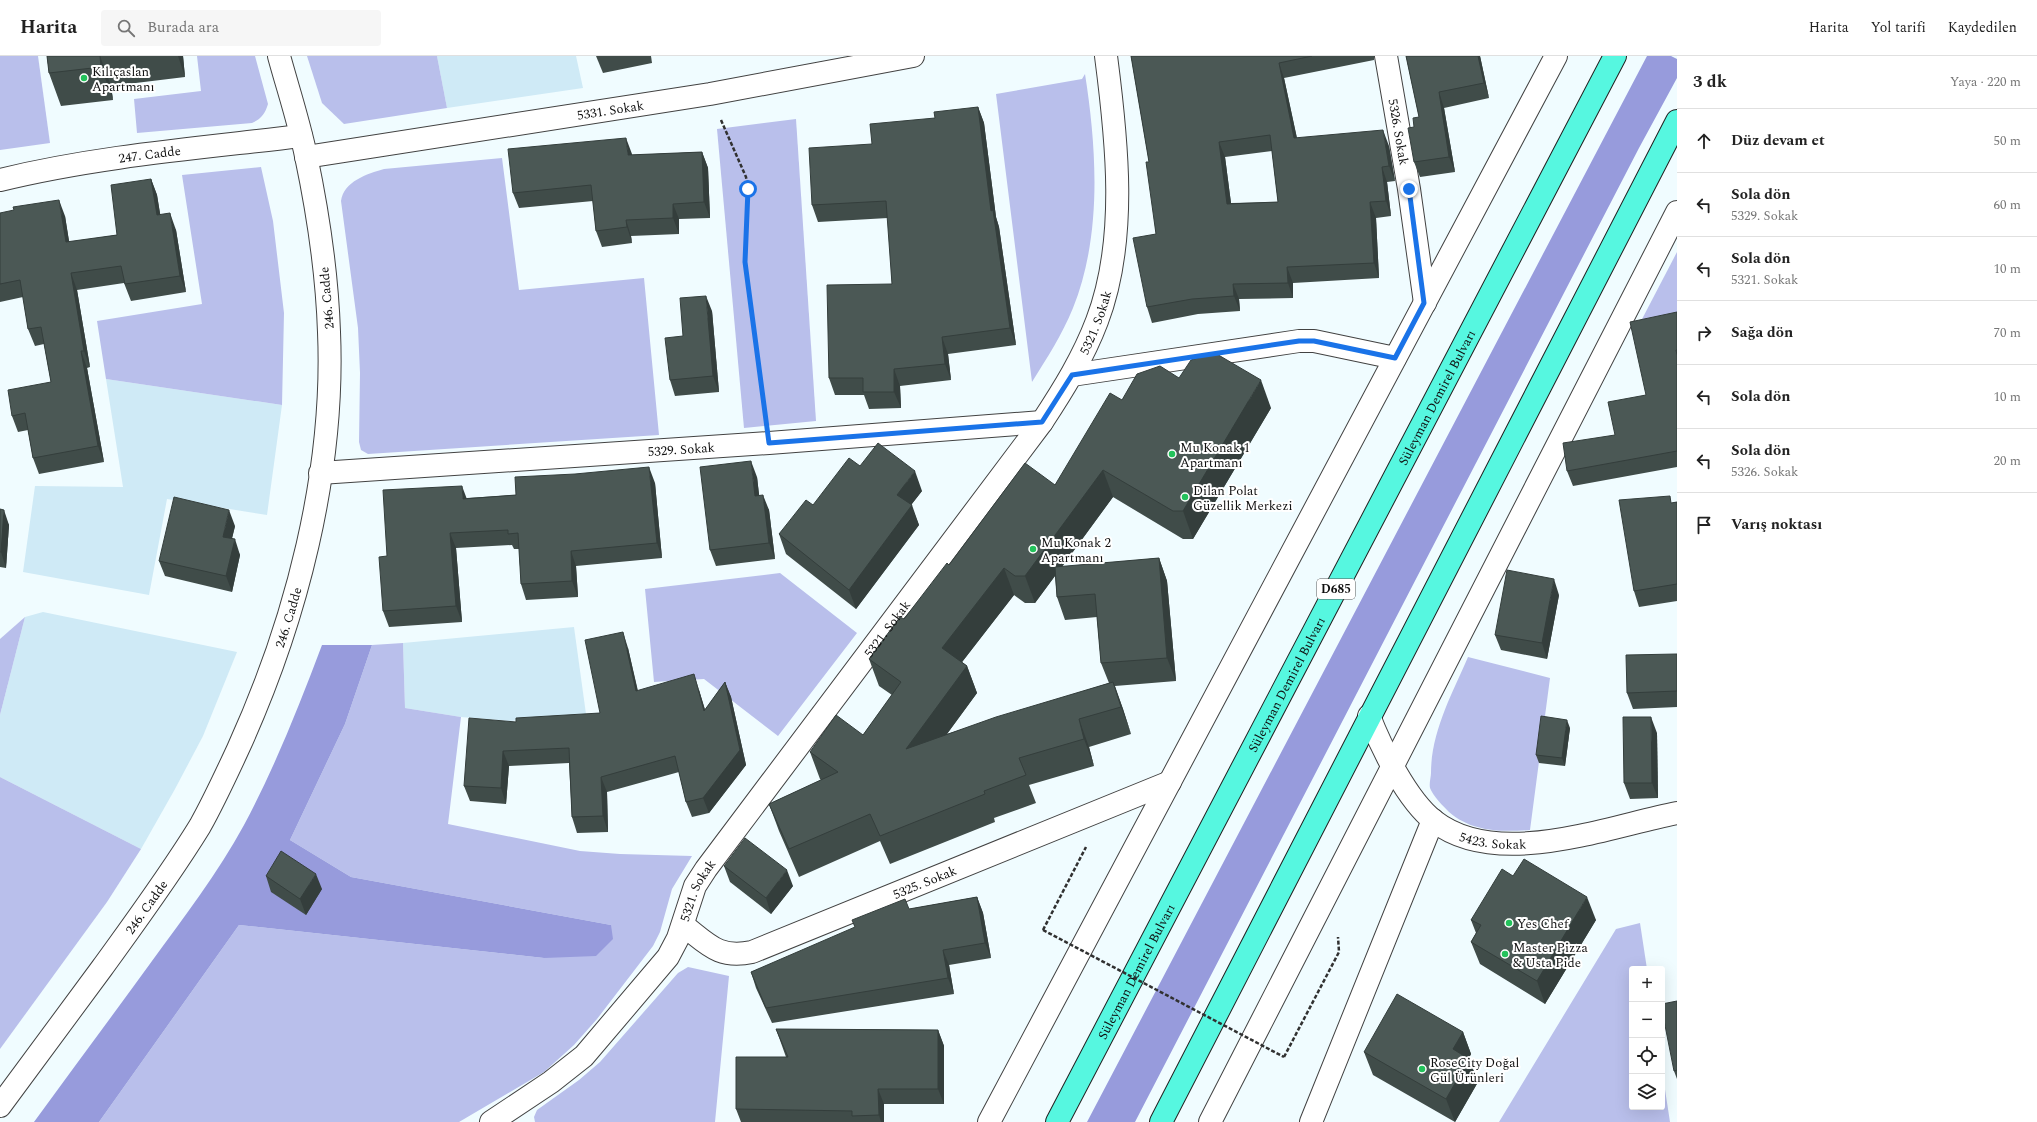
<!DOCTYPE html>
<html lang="tr">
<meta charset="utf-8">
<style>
body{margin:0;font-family:Spectral,serif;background:#f6f6f6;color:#222}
.controls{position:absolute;right:12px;bottom:12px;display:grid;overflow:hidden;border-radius:4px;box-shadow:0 4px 16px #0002}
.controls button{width:36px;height:36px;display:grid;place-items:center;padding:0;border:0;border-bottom:1px solid #e0e0e0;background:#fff;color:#222;font:20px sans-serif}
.stop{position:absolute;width:12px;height:12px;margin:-9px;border:3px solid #1a73e8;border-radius:50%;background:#fff}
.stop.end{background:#1a73e8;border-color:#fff;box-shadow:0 1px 4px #0008}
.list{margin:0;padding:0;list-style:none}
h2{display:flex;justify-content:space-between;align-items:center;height:52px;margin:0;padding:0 16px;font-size:17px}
h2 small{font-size:13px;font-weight:400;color:#767676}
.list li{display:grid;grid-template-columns:26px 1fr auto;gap:12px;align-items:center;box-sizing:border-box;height:64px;padding:0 16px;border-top:1px solid #e0e0e0}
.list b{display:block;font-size:15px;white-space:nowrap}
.list p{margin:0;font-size:13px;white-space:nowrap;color:#767676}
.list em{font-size:13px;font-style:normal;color:#767676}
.icon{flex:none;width:22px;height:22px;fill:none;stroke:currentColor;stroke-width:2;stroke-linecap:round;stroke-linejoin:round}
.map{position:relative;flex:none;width:1677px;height:1066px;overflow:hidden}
header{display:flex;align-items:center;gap:24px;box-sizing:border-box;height:56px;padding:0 20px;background:#fff;border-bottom:1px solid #e0e0e0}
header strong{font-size:19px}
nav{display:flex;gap:22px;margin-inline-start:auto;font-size:14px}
.search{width:280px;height:36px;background:#f6f6f6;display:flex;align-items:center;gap:10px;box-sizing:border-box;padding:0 14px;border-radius:4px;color:#767676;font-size:15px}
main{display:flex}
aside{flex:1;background:#fff}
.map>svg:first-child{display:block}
.farmland{fill:#cfeaf6}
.green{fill:#b9bfeb}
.forest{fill:#979bdc}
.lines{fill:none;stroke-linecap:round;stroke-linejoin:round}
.minor-casing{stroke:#424242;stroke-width:24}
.highway-casing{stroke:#202020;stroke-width:24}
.path{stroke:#313131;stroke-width:2.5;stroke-dasharray:4 2;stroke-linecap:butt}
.minor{stroke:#fff;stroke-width:22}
.highway{stroke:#56f7e0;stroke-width:22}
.path-bridge{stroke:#313131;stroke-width:2.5;stroke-dasharray:4 2;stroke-linecap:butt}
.wall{fill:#404c49;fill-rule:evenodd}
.shaded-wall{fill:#343e3c}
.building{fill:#4b5855;stroke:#343e3c;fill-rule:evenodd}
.route{stroke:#1a73e8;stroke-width:5}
.poi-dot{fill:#23c25b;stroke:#fff;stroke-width:1.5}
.labels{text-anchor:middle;stroke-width:4;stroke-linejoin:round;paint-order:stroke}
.shield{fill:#fff;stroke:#575757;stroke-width:1}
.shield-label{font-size:12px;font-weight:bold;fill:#0f0f0f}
.poi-label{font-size:13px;fill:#0f0f0f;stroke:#fff;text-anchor:start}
.street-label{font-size:13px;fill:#0f0f0f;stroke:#fff}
</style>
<header>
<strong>Harita</strong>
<div class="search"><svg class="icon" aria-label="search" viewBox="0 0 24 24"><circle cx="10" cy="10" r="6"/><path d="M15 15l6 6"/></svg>Burada ara</div>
<nav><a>Harita</a><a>Yol tarifi</a><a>Kaydedilen</a></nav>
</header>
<main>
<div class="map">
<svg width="1677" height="1066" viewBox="0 0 1677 1066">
<rect width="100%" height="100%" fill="#f0fcff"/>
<!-- farmland -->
<g class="farmland">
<polygon points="437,0 576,0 583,32 447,52"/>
<polygon points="106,323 282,349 267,459 167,443 149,539 23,516 35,430 123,431"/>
<polygon points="43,556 237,596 203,680 175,733 141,793 0,721 0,659 25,561"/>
<polygon points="574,571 586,658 509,665 461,661 405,652 403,587"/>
</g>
<!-- green -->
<g class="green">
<polygon points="0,0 38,0 50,87 0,94"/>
<path d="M197,0H255L268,48C265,58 261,63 252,67L137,77L134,43L201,35Z"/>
<polygon points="307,0 437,0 447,52 344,68 322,47"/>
<path d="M1085,18C1097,94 1102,180 1073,252C1062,279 1047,302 1032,326L996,38L1082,23Z"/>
<polygon points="796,63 816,365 744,372 717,73"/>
<path d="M502,102L519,234L644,222L659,379L368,398L361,394L359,386L360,317L358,272L341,145C344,125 367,118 384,113Z"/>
<polygon points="261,111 273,165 284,257 282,349 106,323 97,265 202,248 182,119"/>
<polygon points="1677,196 1677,258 1640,267"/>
<polygon points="780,517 857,577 778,680 704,623 654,626 645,533"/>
<polygon points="25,561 0,659 0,583"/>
<polygon points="403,587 405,652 461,661 448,768 580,795 620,798 692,800 672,833 660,876 653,890 597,963 574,989 544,1016 459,1066 99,1066 239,869 544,902 611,869 351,821 290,784 345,668 372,589"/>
<path d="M1468,601L1550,622L1530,774C1501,776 1472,776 1449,756C1443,750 1433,740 1430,732C1429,727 1431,721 1431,717C1431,676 1452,638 1468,601Z"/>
<polygon points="0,721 141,793 107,846 0,993"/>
<polygon points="1640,867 1647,913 1632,913 1632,1051 1662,1051 1662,1014 1670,1066 1499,1066 1616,873"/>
<polygon points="688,911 729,920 715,1066 535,1066 534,1061 537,1054 579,1024 600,1006 678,917"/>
</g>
<!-- forest -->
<g class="forest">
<polygon points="1647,0 1671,0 1677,3 1677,22 1639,92 1135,1066 1087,1066"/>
<path d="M322,589H372L345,668L290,784L351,821L611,869L613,883L596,900L544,902L239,869L99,1066H34C73,1012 113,959 152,905C184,861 218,817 244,769C275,711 299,650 322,589Z"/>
</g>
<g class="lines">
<!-- minor casing -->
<g class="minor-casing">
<g id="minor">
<path id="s1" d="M1386,0L1409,133L1425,247"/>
<path id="s2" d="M306,101L710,38L913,0"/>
<path id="s3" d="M0,124C98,100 201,92 301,80"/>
<polyline points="1072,319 1299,285 1314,285 1395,302"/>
<path id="s4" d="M320,417L769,387L1042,366"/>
<path id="s5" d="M1369,660C1381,691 1407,744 1434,765C1497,814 1606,771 1677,757"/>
<path id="s6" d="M683,869C708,888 718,903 752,896L1170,726"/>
<path id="s7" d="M0,1050C34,1004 68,958 102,912C136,865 170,819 200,770C214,745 226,719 238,693C296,566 335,416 329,276C327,217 318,157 306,100C299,66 288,33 279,0"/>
<path id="s8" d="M491,1066L551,1026L584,1000L668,901L678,882L695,830L706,813L1042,366C1063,334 1083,302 1097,265C1128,184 1117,84 1106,0"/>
<polyline points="989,1066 1556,0"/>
<polyline points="1210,1066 1677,156"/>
<polyline points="1311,1066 1433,764"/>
</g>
</g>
<!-- highway casing -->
<g class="highway-casing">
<g id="highway">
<path id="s9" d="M1057,1066L1615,0"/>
<polyline points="1161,1066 1677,65"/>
</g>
</g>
<!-- path -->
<g class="path">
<polyline points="721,64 746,121 748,133 745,206 765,360"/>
<polyline points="1043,874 1086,791"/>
<polyline points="1284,1001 1339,896 1338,881"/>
</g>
<!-- minor -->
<use href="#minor" class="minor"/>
<!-- highway -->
<use href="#highway" class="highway"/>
<!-- path-bridge -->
<polyline class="path-bridge" points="1043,874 1284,1001"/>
</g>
<!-- wall -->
<g class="wall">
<polygon points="47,0 183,0 185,21 111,30 113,44 61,50 49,17"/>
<polygon points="596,0 651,0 652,7 603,17"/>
<path d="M1131,0H1374V4L1284,22L1297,82L1389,90L1395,125L1387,126L1391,160L1376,162L1379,222L1293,227V242L1239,243L1240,255L1198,258L1152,267L1147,251L1156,178L1149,106ZM1272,95L1278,146L1231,147L1225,101Z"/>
<polygon points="1406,0 1480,0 1489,42 1444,52 1455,116 1420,121 1414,106 1414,71 1419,61"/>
<polygon points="978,51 984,67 996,161 999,171 1016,289 948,298 951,324 900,330 901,352 869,353 864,339 835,339 829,322 892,228 888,162 818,166 812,149 872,88 935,62"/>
<polygon points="702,96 708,112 710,162 679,163 679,178 631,180 632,187 602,191 596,175 593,145 519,152 513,137 632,98 632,99"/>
<polygon points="151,123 157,139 160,158 176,174 186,236 131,245 124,227 77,234 90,311 87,312 104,406 39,418 33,402 28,374 18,376 12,360 51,326 44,288 35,290 28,273 23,241 0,246 0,157 65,160 69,186 117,179"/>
<polygon points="712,255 719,336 675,340 670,324"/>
<polygon points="1677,256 1677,411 1573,430 1567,415 1615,379 1646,339"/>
<path d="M1179,322L1271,352L1193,483H1183L1113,441L1062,511L1159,502L1167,525L1176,625L1115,630L1123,653L1131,678L1089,691L1094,710L1029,729L1036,747L994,762L995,766L890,808L880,785L799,821L779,775L769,748L821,724L820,723L810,696L863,679L892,639L879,630L869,603L949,509L1055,429L1122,344ZM1055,520L1057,541L1065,564L1097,561L1101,607L1109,627L947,678L977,637L967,610L962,606L1014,539L1025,547H1035Z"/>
<polygon points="860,410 922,435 911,449 919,469 856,553 786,498 779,478"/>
<polygon points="757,421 759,439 769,454 775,503 716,510 710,494"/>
<polygon points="655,427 662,502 576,510 578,541 526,544 521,528 519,493 514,493 512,489 456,492 462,566 389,571 383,555 387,500 467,442 516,439"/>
<polygon points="1677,446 1677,545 1639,551 1634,535 1672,447"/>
<polygon points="0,453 9,469 6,512 0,511"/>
<polygon points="235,470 232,483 240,499 232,536 165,520 159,505"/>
<polygon points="1559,539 1547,603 1501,594 1495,579"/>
<polygon points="628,592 638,635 699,634 705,654 725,626 731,641 746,709 709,757 692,761 686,746 679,716 607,736 608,776 577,777 572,761 569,707 509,710 506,748 470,745 464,730 516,666 600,657"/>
<polygon points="1677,598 1677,651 1633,653 1627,637"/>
<polygon points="1570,672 1565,710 1539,707 1536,699"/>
<polygon points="1657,677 1658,742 1630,743 1624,727"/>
<polygon points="724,810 793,830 771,858 730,826"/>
<polygon points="266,820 322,833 306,859 271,836"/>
<polygon points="1513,820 1596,864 1545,948 1480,908 1471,886 1476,877 1471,864"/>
<polygon points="977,841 983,857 991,902 949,909 954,938 772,967 756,932 751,916 909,853"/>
<polygon points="1677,945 1677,1023 1674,1015"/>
<polygon points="776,973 938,974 944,990 944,1048 884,1048 884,1066 741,1066 736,1053 786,1001"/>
<polygon points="1463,976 1471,998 1469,1002 1469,1003 1478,1026 1455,1066 1373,1019 1364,996"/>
</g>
<!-- shaded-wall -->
<g class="shaded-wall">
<polygon points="100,0 111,30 113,44 101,11"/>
<polygon points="178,0 183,0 185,21"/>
<polygon points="1478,0 1480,0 1489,42 1484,27"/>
<polygon points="1279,7 1284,22 1300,97 1294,82"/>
<polygon points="1439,36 1444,52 1455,116 1449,101"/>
<polygon points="978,51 984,67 996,161 999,171 1016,289 1010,272 991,155"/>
<polygon points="1383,74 1389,90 1395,125 1389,110"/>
<polygon points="626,82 632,98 634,115 628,99"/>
<polygon points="1219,86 1225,101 1233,163 1227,148"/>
<polygon points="702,96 708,112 710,162 704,146"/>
<polygon points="1382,111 1387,126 1391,160 1386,145"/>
<polygon points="151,123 157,139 163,175 157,159"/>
<polygon points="59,144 65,160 72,203 66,186"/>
<polygon points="1370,146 1376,162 1379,222 1374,207"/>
<polygon points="673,148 679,163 679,178 673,162"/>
<polygon points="170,157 176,174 186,236 180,220"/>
<polygon points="626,164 631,180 632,187 627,171"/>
<polygon points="1287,211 1293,227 1293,242 1288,227"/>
<polygon points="71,217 77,234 90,311 84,295"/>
<polygon points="1233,228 1239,243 1240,255 1234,240"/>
<polygon points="706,240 712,255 719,336 713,320"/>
<polygon points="942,281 948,298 951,324 945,308"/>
<polygon points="81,295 87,312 104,406 98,390"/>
<polygon points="894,313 900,330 901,352 894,336"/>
<polygon points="1261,324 1271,352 1193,483 1183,455"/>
<polygon points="751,405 757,421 761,455 755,440"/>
<polygon points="649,411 655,427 662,502 657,487"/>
<polygon points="1103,414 1113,441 1035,547 1025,520"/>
<polygon points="915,415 922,435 904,458 897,439"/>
<polygon points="462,430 468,446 463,443"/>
<polygon points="763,439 769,454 775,503 769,487"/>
<polygon points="912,449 919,469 856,553 849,534"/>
<polygon points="4,454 9,469 6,512 1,496"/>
<polygon points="229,454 235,470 228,497 223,481"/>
<polygon points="450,477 456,492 462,566 456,550"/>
<polygon points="235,483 240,499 232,536 226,520"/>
<polygon points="571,495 576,510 578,541 572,525"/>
<polygon points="1159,502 1167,525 1176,625 1167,602"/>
<polygon points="1004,512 1014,539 952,619 942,592"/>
<polygon points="1554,523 1559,539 1547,603 1542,587"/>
<polygon points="623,576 628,592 641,650 636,635"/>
<polygon points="967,610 977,637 916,720 906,693"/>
<polygon points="694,618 699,634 710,670 704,655"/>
<polygon points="725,626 731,641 746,709 709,757 703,742"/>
<polygon points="1113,626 1123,653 1131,678 1121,651"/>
<polygon points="1651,661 1657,677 1658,742 1652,727"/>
<polygon points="1079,663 1089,691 1094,710 1084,683"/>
<polygon points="1567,664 1570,672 1565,710 1562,702"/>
<polygon points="503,695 509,710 506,748 501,732"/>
<polygon points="601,721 607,736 608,776 603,760"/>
<polygon points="787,814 793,830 771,858 766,842"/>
<polygon points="316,818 322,833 306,859 300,843"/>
<polygon points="977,841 983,857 991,902 985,887"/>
<polygon points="1587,841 1596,864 1545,948 1537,925"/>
<polygon points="943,894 949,909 954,938 948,922"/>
<polygon points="938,974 944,990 944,1048 938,1033"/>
<polygon points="1463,976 1471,998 1461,1016 1453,993"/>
<polygon points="1469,1003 1478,1026 1455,1066 1446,1043"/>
<polygon points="878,1033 884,1048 884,1066 881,1066 879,1059"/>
</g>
<!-- building -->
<g class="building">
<polygon points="47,0 100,0 101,11 49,17"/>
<path d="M1131,0H1312L1279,7L1294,82L1383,74L1389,110L1382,111L1386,145L1370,146L1374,207L1287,211L1288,227L1233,228L1234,240L1192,243L1147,251L1133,182L1156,178L1146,106H1149ZM1270,79L1278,146L1227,148L1219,86Z"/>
<polygon points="1406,0 1478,0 1484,27 1439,36 1449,101 1414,106 1408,72 1414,71 1413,62 1419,61"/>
<polygon points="978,51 991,155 993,154 1010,272 942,281 945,308 894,313 894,336 863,336 863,322 829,322 827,229 892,228 886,145 812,149 809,92 872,88 870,68 935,62 934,56"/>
<polygon points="626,82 628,99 702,96 704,146 673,148 673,162 626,164 627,171 596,175 591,129 513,137 508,93"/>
<polygon points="151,123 157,159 170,157 180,220 125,228 121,210 71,217 84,295 81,295 98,390 33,402 25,357 12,360 8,334 51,326 41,271 28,273 20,224 0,228 0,157 14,154 13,151 59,144 66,186 117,179 111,129"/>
<polygon points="706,240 713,320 670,324 665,282 683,280 680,242"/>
<polygon points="1677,256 1677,294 1676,294 1677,299 1677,395 1567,415 1563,387 1615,379 1608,346 1646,339 1630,266"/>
<polygon points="1215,297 1261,324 1183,455 1173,455 1103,414 1025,520 1015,520 1004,512 942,592 967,610 906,693 996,661 1113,626 1121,651 1079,663 1084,683 1019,702 1026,719 984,735 985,738 880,780 870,758 789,793 769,748 838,716 810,696 836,659 863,679 901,626 869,603 900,561 904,563 947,507 949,509 1025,407 1055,429 1110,337 1122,344 1137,318 1160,310 1179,322 1191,304"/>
<polygon points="878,387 915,415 897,439 912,449 849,534 779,478 806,444 813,449 849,402 860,410"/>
<polygon points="751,405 755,440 763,439 769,487 710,494 700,411"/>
<polygon points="649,411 657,487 571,495 572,525 521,528 518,477 508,478 508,474 450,477 456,550 383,555 379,501 387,500 383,434 462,430 463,443 516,439 515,421 575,418"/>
<polygon points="1670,440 1671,447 1677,446 1677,528 1634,535 1619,444"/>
<polygon points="174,441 229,454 223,481 235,483 226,520 159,505"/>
<polygon points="0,453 4,454 1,496 0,496"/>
<polygon points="1159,502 1167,602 1101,607 1095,538 1057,541 1055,511"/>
<polygon points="1507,514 1554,523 1542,587 1495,579"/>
<polygon points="623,576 636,635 694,618 704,655 725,626 740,694 703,742 686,746 675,700 601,721 603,760 572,761 569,692 503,695 501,732 464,730 469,662 516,666 516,662 600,657 585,584"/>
<polygon points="1677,598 1677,635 1627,637 1626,599"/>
<polygon points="1541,660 1567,664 1562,702 1536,699"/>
<polygon points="1623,661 1651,661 1652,727 1624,727"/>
<polygon points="745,782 787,814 766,842 724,810"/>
<polygon points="281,795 316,818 300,843 266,820"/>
<polygon points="1524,803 1587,841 1537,925 1471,886 1481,869 1471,864 1502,813 1513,820"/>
<polygon points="977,841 985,887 943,894 948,922 766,952 751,916 855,871 852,864 905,843 909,853"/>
<polygon points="1397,938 1463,976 1453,993 1469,1003 1446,1043 1364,996"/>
<polygon points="1677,945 1677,1014 1674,1015 1662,954 1662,948"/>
<polygon points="776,973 938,974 938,1033 878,1033 879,1059 852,1060 852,1055 736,1053 736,1001 788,1001"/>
</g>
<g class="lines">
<!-- route -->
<polyline class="route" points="748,133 745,206 769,387 1042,366 1072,319 1299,285 1314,285 1395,302 1424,247 1409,133"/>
</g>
<!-- markers -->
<g class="poi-dot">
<circle cx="84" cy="22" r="4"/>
<circle cx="1172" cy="398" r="4"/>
<circle cx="1185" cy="441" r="4"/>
<circle cx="1033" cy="493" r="4"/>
<circle cx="1509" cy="867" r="4"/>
<circle cx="1505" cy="898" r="4"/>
<circle cx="1422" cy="1013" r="4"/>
</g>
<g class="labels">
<!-- shield labels -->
<rect class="shield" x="1317" y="523" width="38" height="20" rx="3"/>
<g class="shield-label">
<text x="1336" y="537">D685</text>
</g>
<!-- poi labels -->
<g class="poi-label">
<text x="92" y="20">Kılıçaslan<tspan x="92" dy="15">Apartmanı</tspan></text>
<text x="1180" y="396">Mu Konak 1<tspan x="1180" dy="15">Apartmanı</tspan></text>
<text x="1193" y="439">Dilan Polat<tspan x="1193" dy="15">Güzellik Merkezi</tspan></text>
<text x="1041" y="491">Mu Konak 2<tspan x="1041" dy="15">Apartmanı</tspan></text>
<text x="1517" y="872">Yes Chef</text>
<text x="1513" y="896">Master Pizza<tspan x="1513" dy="15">&amp; Usta Pide</tspan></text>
<text x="1430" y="1011">RoseCity Doğal<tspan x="1430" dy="15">Gül Ürünleri</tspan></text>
</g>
<!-- street labels -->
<g class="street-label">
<text dy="5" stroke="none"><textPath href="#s2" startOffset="308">5331. Sokak</textPath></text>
<text dy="5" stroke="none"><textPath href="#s1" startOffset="77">5326. Sokak</textPath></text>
<text dy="5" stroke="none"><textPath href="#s3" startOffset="152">247. Cadde</textPath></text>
<text transform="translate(326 242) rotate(-95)" y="5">246. Cadde</text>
<text dy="5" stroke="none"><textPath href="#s8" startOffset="1013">5321. Sokak</textPath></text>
<text dy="5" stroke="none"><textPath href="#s9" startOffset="818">Süleyman Demirel Bulvarı</textPath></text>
<text dy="5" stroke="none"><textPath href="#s4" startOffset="362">5329. Sokak</textPath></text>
<text dy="5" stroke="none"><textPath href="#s7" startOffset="571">246. Cadde</textPath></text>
<text dy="5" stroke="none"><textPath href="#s8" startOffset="641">5321. Sokak</textPath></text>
<text dy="5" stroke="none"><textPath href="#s9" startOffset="494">Süleyman Demirel Bulvarı</textPath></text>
<text dy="5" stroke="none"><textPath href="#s5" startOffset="188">5423. Sokak</textPath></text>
<text dy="5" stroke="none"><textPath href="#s6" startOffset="264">5325. Sokak</textPath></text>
<text dy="5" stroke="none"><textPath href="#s8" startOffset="317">5321. Sokak</textPath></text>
<text dy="5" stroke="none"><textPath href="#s7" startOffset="247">246. Cadde</textPath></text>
<text dy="5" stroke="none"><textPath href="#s9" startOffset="170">Süleyman Demirel Bulvarı</textPath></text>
</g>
</g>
</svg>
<div class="controls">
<button>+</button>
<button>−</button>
<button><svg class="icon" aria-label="locate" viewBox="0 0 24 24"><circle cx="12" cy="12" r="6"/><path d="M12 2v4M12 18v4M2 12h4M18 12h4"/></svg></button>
<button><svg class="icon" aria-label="layers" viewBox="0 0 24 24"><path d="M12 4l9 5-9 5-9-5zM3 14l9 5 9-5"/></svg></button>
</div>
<div class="stop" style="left:748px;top:133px"></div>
<div class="stop end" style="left:1409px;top:133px"></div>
</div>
<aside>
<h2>3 dk<small>Yaya · 220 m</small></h2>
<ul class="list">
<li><svg class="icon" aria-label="ahead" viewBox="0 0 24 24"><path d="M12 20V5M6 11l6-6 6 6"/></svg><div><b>Düz devam et</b></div><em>50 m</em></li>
<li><svg class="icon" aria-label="left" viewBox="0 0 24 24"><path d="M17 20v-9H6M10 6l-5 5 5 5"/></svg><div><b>Sola dön</b><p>5329. Sokak</p></div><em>60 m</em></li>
<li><svg class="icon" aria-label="left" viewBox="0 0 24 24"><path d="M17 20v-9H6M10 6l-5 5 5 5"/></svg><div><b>Sola dön</b><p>5321. Sokak</p></div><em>10 m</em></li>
<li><svg class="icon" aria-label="right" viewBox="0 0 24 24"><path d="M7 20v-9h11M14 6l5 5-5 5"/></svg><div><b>Sağa dön</b></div><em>70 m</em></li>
<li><svg class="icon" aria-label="left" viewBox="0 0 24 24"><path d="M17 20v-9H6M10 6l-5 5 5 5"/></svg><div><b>Sola dön</b></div><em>10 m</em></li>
<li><svg class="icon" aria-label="left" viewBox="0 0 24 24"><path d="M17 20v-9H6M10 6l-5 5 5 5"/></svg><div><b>Sola dön</b><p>5326. Sokak</p></div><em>20 m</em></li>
<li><svg class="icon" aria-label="arrive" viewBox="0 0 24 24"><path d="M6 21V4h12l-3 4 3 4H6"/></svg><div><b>Varış noktası</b></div></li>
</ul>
</aside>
</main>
